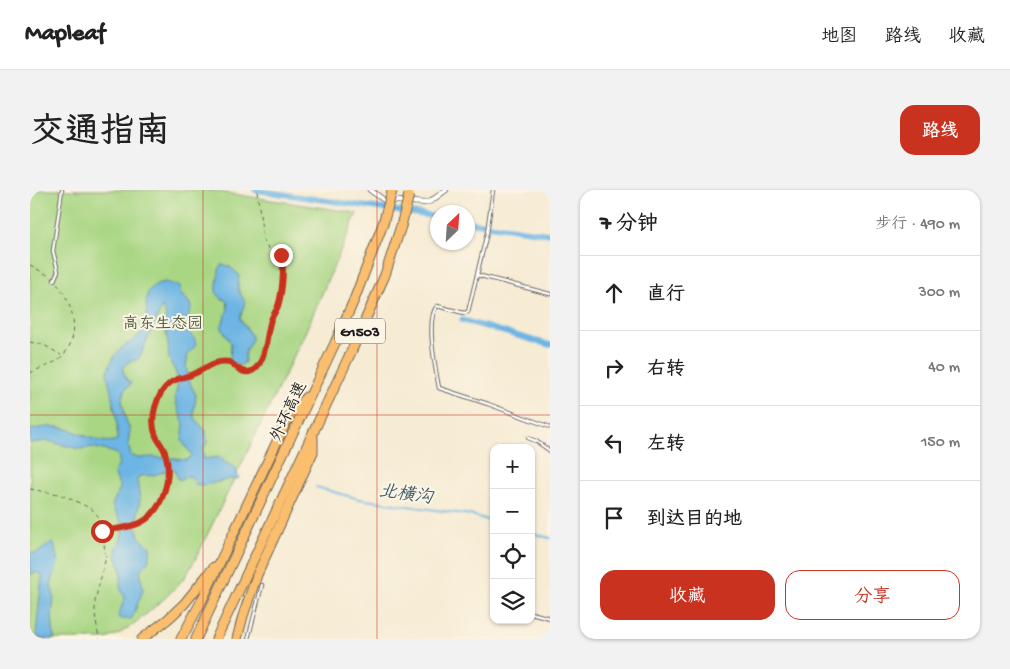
<!DOCTYPE html>
<html lang="zh">
<meta charset="utf-8">
<style>
body{margin:0;font-family:"Gochi Hand","LXGW WenKai TC",sans-serif;background:#f2f2f2;color:#222}
.controls{position:absolute;right:15px;bottom:15px;display:grid;overflow:hidden;border-radius:10px;box-shadow:0 1px 4px #0004}
.controls button{width:45px;height:45px;display:grid;place-items:center;padding:0;border:0;border-bottom:1px solid #e0e0e0;background:#fff;color:#222;font:25px sans-serif}
.compass{position:absolute;left:400px;top:15px;width:45px;height:45px;border-radius:50%;background:#fff;box-shadow:0 1px 4px #0004;rotate:25deg}
.stop{position:absolute;width:15px;height:15px;margin:-11px;border:4px solid #c8321e;border-radius:50%;background:#fff}
.stop.end{background:#c8321e;border-color:#fff;box-shadow:0 1px 5px #0008}
.list{margin:0;padding:0;list-style:none}
h2{display:flex;justify-content:space-between;align-items:center;height:65px;margin:0;padding:0 20px;font-size:21px}
h2 small{font-size:16px;font-weight:400;color:#767676}
.list li{display:grid;grid-template-columns:32px 1fr auto;gap:15px;align-items:center;box-sizing:border-box;height:75px;padding:0 20px;border-top:1px solid #e0e0e0}
.list b{display:block;font-size:19px;white-space:nowrap}
.list em{font-size:16px;font-style:normal;color:#767676}
.actions{display:flex;gap:10px;padding:15px 20px}
.actions a{flex:1;padding:11px 0;border:1px solid #c8321e;border-radius:15px;text-align:center;font-size:18px;color:#c8321e}
.actions .main{background:#c8321e;color:#fff}
.icon{flex:none;width:28px;height:28px;fill:none;stroke:currentColor;stroke-width:2;stroke-linecap:round;stroke-linejoin:round}
.map{position:relative;flex:none;width:520px;height:449px;overflow:hidden;border-radius:15px}
header{display:flex;align-items:center;gap:30px;box-sizing:border-box;height:70px;padding:0 25px;background:#fff;border-bottom:1px solid #e0e0e0}
header strong{font-size:24px}
nav{display:flex;gap:28px;margin-inline-start:auto;font-size:18px}
.intro{display:flex;align-items:center;justify-content:space-between;box-sizing:border-box;height:120px;padding:0 30px}
h1{margin:0;font-size:35px}
.button{padding:12px 22px;border-radius:15px;background:#c8321e;color:#fff;font-size:18px;font-weight:700}
main{display:flex;gap:30px;padding:0 30px}
aside{flex:1;background:#fff;border-radius:15px;box-shadow:0 1px 4px #0004}
.map>svg:first-child{display:block}
.green{fill:#a8d683;stroke:#627950}
.water{fill:#6cb5e4;stroke:#446880;fill-rule:evenodd}
.lines{fill:none;stroke-linecap:round;stroke-linejoin:round}
.stream{stroke:#6cb5e4;stroke-width:2}
.canal{stroke:#6cb5e4;stroke-width:5.5}
.lane-casing{stroke:#68645c;stroke-width:4.5}
.street-casing{stroke:#68645c;stroke-width:6}
.highway-casing{stroke:#68645c;stroke-width:11}
.path{stroke:#68645c;stroke-width:1;stroke-dasharray:4 4;stroke-linecap:butt}
.lane{stroke:#fff;stroke-width:2.5}
.street{stroke:#fff;stroke-width:4.5}
.highway{stroke:#fabe6e;stroke-width:9}
.highway-bridge-casing{stroke:#68645c;stroke-width:11;stroke-linecap:butt}
.highway-bridge{stroke:#fabe6e;stroke-width:9}
.route{stroke:#c8321e;stroke-width:6}
.grid{fill:none;stroke:#c8321e;stroke-width:1;stroke-opacity:0.55}
.labels{text-anchor:middle;stroke-width:4;stroke-linejoin:round;paint-order:stroke}
.shield{fill:#fcf5e5;stroke:#5f5d58;stroke-width:1}
.shield-label{font-size:15px;font-weight:bold;fill:#1c1c1c}
.park-label{font-size:16px;fill:#4d5d40;stroke:#fcf5e5}
.street-label{font-size:16px;fill:#1c1c1c;stroke:#fcf5e5}
.water-label{font-size:18px;font-style:italic;fill:#3c596c;stroke:#fcf5e5}
</style>
<header>
<strong>Mapleaf</strong>
<nav><a>地图</a><a>路线</a><a>收藏</a></nav>
</header>
<div class="intro"><h1>交通指南</h1><a class="button">路线</a></div>
<main>
<div class="map">
<svg width="520" height="449" viewBox="0 0 520 449">
<rect width="100%" height="100%" fill="#fcf5e5"/>
<filter id="ink" filterUnits="userSpaceOnUse"><feTurbulence type="fractalNoise" baseFrequency=".02" numOctaves="2"/><feDisplacementMap in="SourceGraphic" scale="10" xChannelSelector="R" yChannelSelector="G"/><feConvolveMatrix kernelMatrix="1 2 1 2 8 2 1 2 1" color-interpolation-filters="sRGB"/></filter>
<filter id="wash" filterUnits="userSpaceOnUse"><feTurbulence type="fractalNoise" baseFrequency=".0096" numOctaves="4" result="noise"/><feDisplacementMap in="SourceGraphic" scale="20" xChannelSelector="R" yChannelSelector="G"/><feGaussianBlur stdDeviation="1.12" result="paint"/><feColorMatrix in="noise" values="0 0 0 0 0 0 0 0 0 0 0 0 0 0 0 0 0 1.4 0 .05"/><feComposite in="paint" operator="in"/></filter>
<g filter="url(#wash)">
<rect width="100%" height="100%" fill="#f6ebd3"/>
<!-- green -->
<polygon class="green" points="0,0 176,0 327,23 274,145 165,370 155,387 136,407 108,431 89,444 76,449 0,449"/>
<!-- water -->
<g class="water">
<polygon points="192,74 199,76 209,85 208,99 215,112 210,129 221,145 222,149 215,162 215,172 210,176 200,171 201,153 192,139 192,135 198,119 197,111 191,108 186,102 189,80"/>
<path d="M135,92L150,96L151,105C169,117 158,123 153,137L164,148L166,154L163,159L158,163L156,178L160,193L166,205C164,228 159,222 176,241L177,253L173,259L174,269L190,267L196,273L205,277L209,288L208,289C194,288 176,298 165,294L164,289L159,286L153,288L152,290L148,289L144,278L124,285L109,286L107,290L110,309L106,335L109,347L120,357C121,369 118,372 110,380L113,400L103,426L101,429H92L88,427L95,407C86,394 92,394 91,381C91,374 85,370 86,362C88,353 94,347 92,336C91,328 84,323 82,315L90,298L84,282L89,274V268L86,263L62,257L51,259L45,258L18,251L0,253V240C9,238 18,236 27,237C46,238 68,257 87,250V231L77,183C86,153 99,158 115,139C121,120 106,97 135,92ZM132,117L136,125L134,133L138,154L139,169L146,183L148,194L145,206L146,213L154,234L152,251L162,265L157,270L123,267L108,268L101,265L98,255L100,240L95,227L92,210L95,199L101,194L95,187L93,178L98,172L107,170L110,166Z"/>
<polygon points="21,353 24,354 28,373 21,394 24,407 22,425 24,447 24,449 12,449 6,445 12,385 6,382 0,385 0,363 7,363"/>
</g>
<g class="lines">
<!-- stream -->
<g class="stream">
<polyline points="286,297 329,309 441,325 464,332"/>
<polyline points="501,343 520,348"/>
</g>
<!-- canal -->
<g class="canal">
<polyline points="225,0 408,27"/>
<polyline points="438,32 520,44"/>
<polyline points="432,130 520,155"/>
</g>
</g>
</g>
<g filter="url(#ink)">
<g class="lines">
<!-- lane casing -->
<g class="lane-casing">
<g id="lane">
<path d="M463,0L457,43L438,122L434,123L407,116C395,129 406,181 409,198L458,214L520,237"/>
<polyline points="447,85 520,104"/>
<polyline points="24,90 28,81 23,61 32,0"/>
<polyline points="498,248 506,251 520,261"/>
<polyline points="501,423 520,428"/>
<polyline points="218,449 232,395"/>
</g>
</g>
<!-- street casing -->
<g class="street-casing">
<polyline id="street" points="340,0 354,10 395,13 401,11 416,0"/>
</g>
<!-- highway casing -->
<g class="highway-casing">
<g id="highway">
<polyline points="112,449 138,429 154,414 184,377"/>
<polyline points="151,449 172,410 259,226 276,207"/>
<polyline points="166,449 305,153 324,110 353,34"/>
<polyline points="186,449 322,160 355,85 371,36"/>
<polyline points="207,449 213,426 227,385 283,262 283,247"/>
</g>
</g>
<!-- path -->
<g class="path">
<polyline points="0,75 21,87"/>
<polyline points="0,152 14,155 31,165"/>
<path d="M0,183C9,178 20,176 29,169C53,149 44,114 27,94"/>
<polyline points="0,299 28,304 39,308 62,319 68,326 72,341 76,367 65,411 65,424 69,449"/>
<path d="M72,341C84,339 99,338 110,333C132,323 142,288 136,266C135,258 129,253 126,246C119,229 126,204 140,193C145,189 154,187 161,185C175,180 184,169 200,171C205,176 212,184 219,182C236,178 236,147 240,133C241,127 246,122 248,116C252,104 255,76 251,65L238,58L233,49L227,0"/>
</g>
<!-- lane -->
<use href="#lane" class="lane"/>
<!-- street -->
<use href="#street" class="street"/>
<!-- highway -->
<use href="#highway" class="highway"/>
<!-- highway-bridge casing -->
<g class="highway-bridge-casing">
<g id="highway-bridge">
<polyline points="353,34 362,1"/>
<polyline points="371,36 379,5"/>
</g>
</g>
<!-- highway-bridge -->
<use href="#highway-bridge" class="highway-bridge"/>
</g>
</g>
<g class="lines" filter="url(#ink)">
<!-- route -->
<path class="route" d="M72,341C84,339 99,338 110,333C132,323 142,288 136,266C135,258 129,253 126,246C119,229 126,204 140,193C145,189 154,187 161,185C175,180 183,169 200,172C205,176 212,184 219,182C236,178 236,147 240,133C241,127 246,122 248,116C252,104 255,76 251,65"/>
</g>
<!-- grid -->
<path class="grid" d="M173,0V449M347,0V449M0,225H520"/>
<g class="labels">
<!-- shield labels -->
<rect class="shield" x="305" y="128.5" width="50" height="25" rx="4"/>
<g class="shield-label">
<text x="330" y="146">G1503</text>
</g>
<!-- park labels -->
<g class="park-label">
<text x="133" y="138">高东生态园</text>
</g>
<!-- street labels -->
<g class="street-label">
<text transform="translate(257 221) rotate(-65)" y="6">外环高速</text>
</g>
<!-- water labels -->
<g class="water-label">
<text transform="translate(376 303) rotate(8)" y="6">北横沟</text>
</g>
</g>
</svg>
<div class="controls">
<button>+</button>
<button>−</button>
<button><svg class="icon" aria-label="locate" viewBox="0 0 24 24"><circle cx="12" cy="12" r="6"/><path d="M12 2v4M12 18v4M2 12h4M18 12h4"/></svg></button>
<button><svg class="icon" aria-label="layers" viewBox="0 0 24 24"><path d="M12 4l9 5-9 5-9-5zM3 14l9 5 9-5"/></svg></button>
</div>
<svg class="compass" viewBox="-18 -18 36 36"><path d="M0-13l5 13h-10z" fill="#e53935"/><path d="M0 13l5-13h-10z" fill="#767676"/></svg>
<div class="stop" style="left:72px;top:341px"></div>
<div class="stop end" style="left:251px;top:65px"></div>
</div>
<aside>
<h2>7 分钟<small>步行 · 490 m</small></h2>
<ul class="list">
<li><svg class="icon" aria-label="ahead" viewBox="0 0 24 24"><path d="M12 20V5M6 11l6-6 6 6"/></svg><div><b>直行</b></div><em>300 m</em></li>
<li><svg class="icon" aria-label="right" viewBox="0 0 24 24"><path d="M7 20v-9h11M14 6l5 5-5 5"/></svg><div><b>右转</b></div><em>40 m</em></li>
<li><svg class="icon" aria-label="left" viewBox="0 0 24 24"><path d="M17 20v-9H6M10 6l-5 5 5 5"/></svg><div><b>左转</b></div><em>150 m</em></li>
<li><svg class="icon" aria-label="arrive" viewBox="0 0 24 24"><path d="M6 21V4h12l-3 4 3 4H6"/></svg><div><b>到达目的地</b></div></li>
</ul>
<div class="actions"><a class="main">收藏</a><a>分享</a></div>
</aside>
</main>
